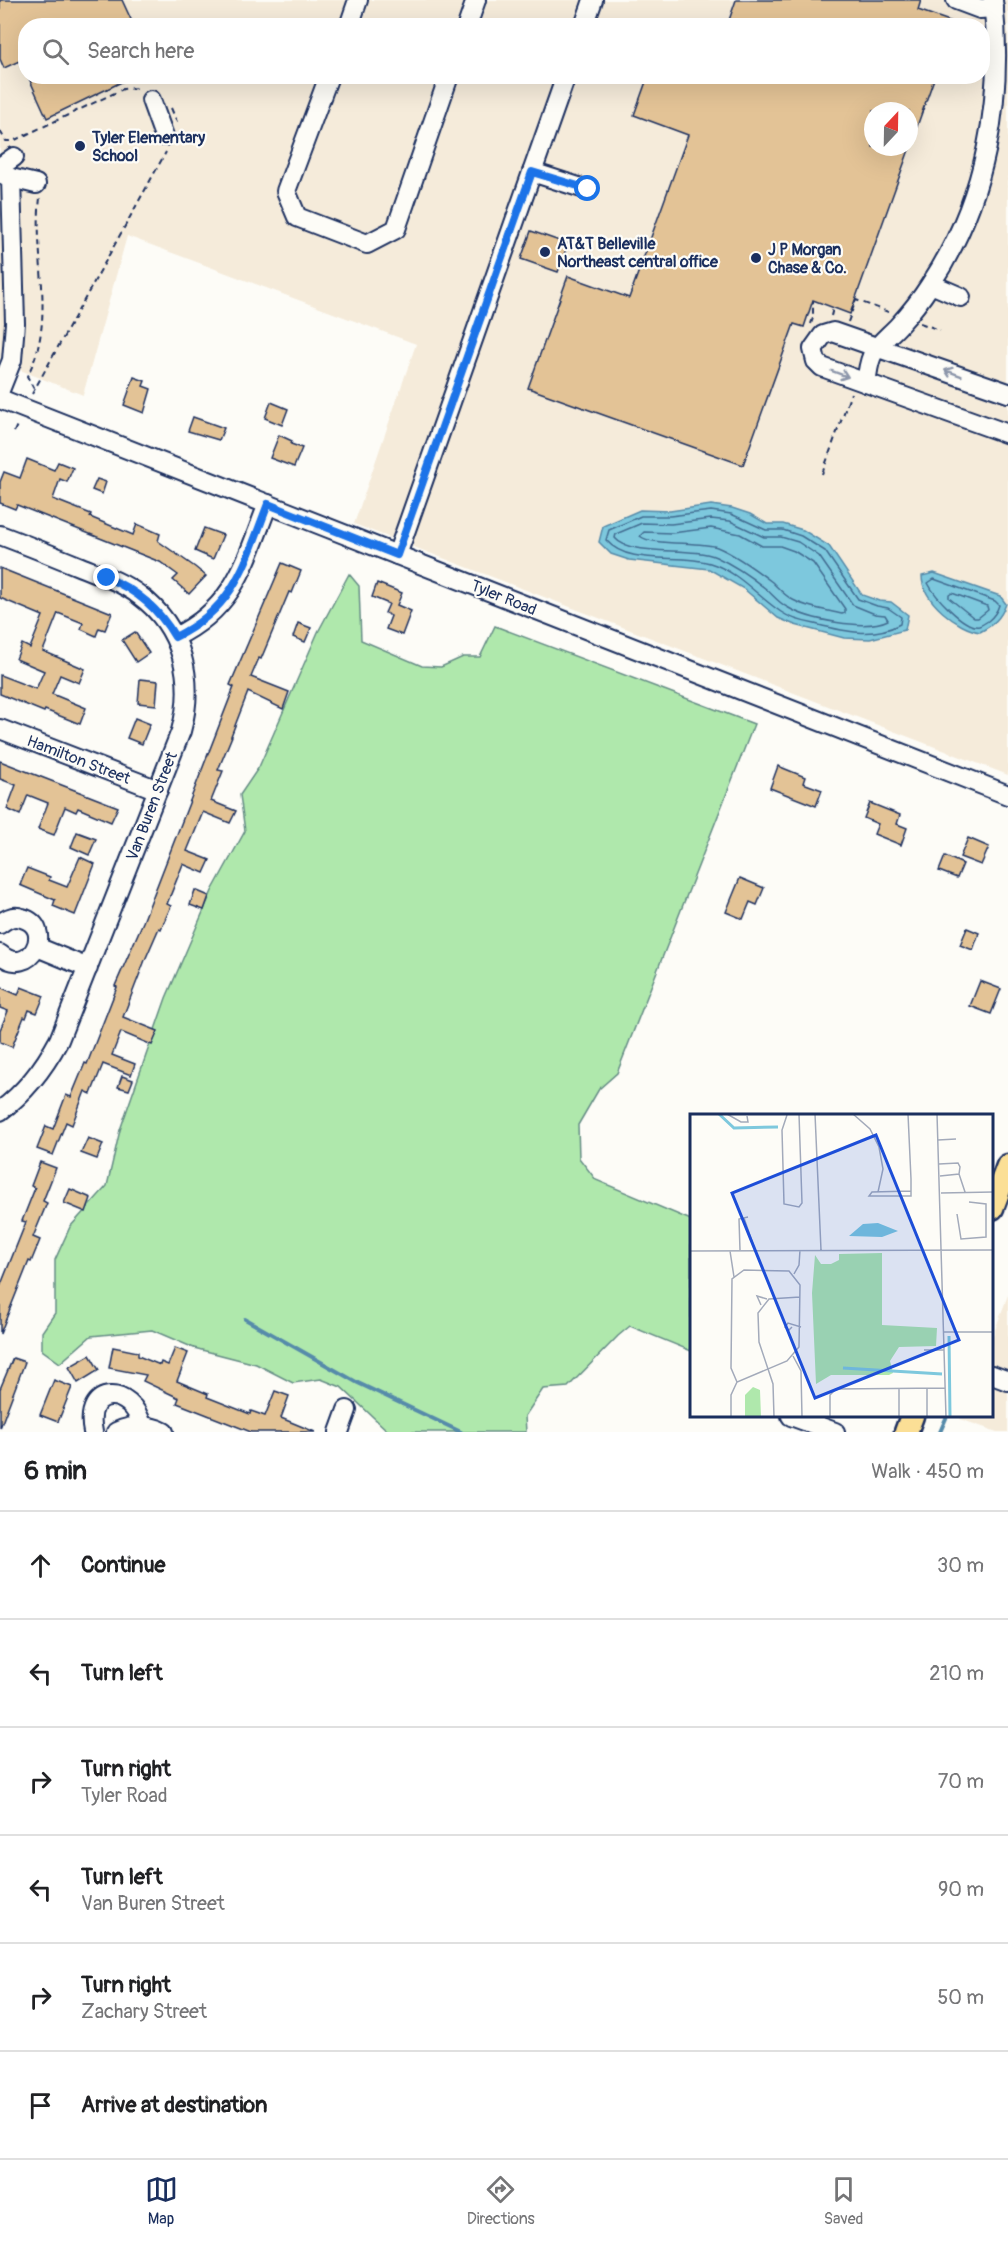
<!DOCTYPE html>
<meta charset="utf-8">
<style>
body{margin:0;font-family:Pangolin,sans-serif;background:#f6f6f6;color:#202124}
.compass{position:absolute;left:864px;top:102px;width:54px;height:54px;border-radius:50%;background:#fff;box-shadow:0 6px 24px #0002;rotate:22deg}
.stop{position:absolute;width:18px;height:18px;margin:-14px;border:4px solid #1a73e8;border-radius:50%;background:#fff}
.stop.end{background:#1a73e8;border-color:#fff;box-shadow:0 2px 6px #0008}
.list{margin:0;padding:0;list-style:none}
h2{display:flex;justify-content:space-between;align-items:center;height:78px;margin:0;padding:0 24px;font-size:26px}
h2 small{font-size:20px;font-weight:400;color:#757577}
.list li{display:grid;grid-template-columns:39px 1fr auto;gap:18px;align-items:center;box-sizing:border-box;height:108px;padding:0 24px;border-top:2px solid #e0e0e0}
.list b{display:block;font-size:22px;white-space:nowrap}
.list p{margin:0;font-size:20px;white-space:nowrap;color:#757577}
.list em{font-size:20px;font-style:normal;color:#757577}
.icon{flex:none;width:33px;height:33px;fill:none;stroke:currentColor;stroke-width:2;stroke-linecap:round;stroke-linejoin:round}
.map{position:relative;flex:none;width:1008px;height:1432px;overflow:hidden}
.search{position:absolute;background:#fff;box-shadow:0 6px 24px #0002;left:18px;right:18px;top:18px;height:66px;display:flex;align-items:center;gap:15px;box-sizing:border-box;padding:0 21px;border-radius:24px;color:#757577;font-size:22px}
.sheet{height:726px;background:#fff}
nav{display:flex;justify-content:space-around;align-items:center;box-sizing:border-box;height:84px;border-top:2px solid #e0e0e0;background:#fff;font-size:16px;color:#757577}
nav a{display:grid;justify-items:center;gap:3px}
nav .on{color:#1b2f5e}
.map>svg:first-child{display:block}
.built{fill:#f5ebda;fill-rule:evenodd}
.green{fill:#afe8ac;stroke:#658c85;stroke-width:1.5}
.water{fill:#7dc8dd;stroke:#568baa;stroke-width:1.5}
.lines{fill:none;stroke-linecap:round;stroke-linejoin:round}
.shore{stroke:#426c91;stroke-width:1.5}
.stream{stroke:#568baa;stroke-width:4}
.building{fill:#e3c396;stroke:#1b2f5e;stroke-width:1.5}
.minor-casing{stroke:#1b2f5e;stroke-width:22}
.major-casing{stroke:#1b2f5e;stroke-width:27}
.path{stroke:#1b2f5e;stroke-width:2;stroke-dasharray:6 4.5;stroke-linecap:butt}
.minor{stroke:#fdfcf7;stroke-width:18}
.major{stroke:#fbdf96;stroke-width:22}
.oneway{stroke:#8c96aa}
.route{stroke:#1a73e8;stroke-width:8}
.poi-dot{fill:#1b2f5e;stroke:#fdfcf7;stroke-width:2}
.labels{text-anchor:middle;stroke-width:4.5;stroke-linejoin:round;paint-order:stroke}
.poi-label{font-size:16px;font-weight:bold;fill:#1b2f5e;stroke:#fdfcf7;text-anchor:start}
.street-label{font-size:16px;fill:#1b2f5e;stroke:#fdfcf7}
.inset-river{fill:none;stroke:#7dc8dd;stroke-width:3}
.inset-road{fill:none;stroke:#a3aaba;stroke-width:1.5}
.view{fill:#1d4ed8;fill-opacity:0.15;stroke:#1d4ed8;stroke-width:3}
.inset-edge{fill:none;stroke:#1b2f5e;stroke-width:3}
</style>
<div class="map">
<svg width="1008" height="1432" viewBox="0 0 1008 1432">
<rect width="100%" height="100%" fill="#fdfcf7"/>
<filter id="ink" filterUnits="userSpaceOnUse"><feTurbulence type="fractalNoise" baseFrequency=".0167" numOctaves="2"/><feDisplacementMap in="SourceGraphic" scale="12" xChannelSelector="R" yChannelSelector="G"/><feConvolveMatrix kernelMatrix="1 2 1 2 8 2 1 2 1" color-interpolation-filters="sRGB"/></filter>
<g filter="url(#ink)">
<!-- built -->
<g class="built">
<path d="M0,0H1008V775L354,524L416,344L127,236L83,395L0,362ZM26,26H982V76H26ZM873,111H909V147H873Z"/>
<polygon points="1008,1295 1008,1432 997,1432 960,1419 961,1416 992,1416 992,1338"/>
</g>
<!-- green -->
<polygon class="green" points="349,574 359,586 361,640 422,666 441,667 463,657 480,657 495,626 754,724 617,1073 599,1089 578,1125 579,1158 596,1180 691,1220 691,1351 630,1326 618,1336 568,1387 543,1389 525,1416 526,1432 389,1432 341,1387 321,1379 293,1383 256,1364 194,1348 152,1330 91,1336 60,1363 42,1350 42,1332 55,1313 55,1260 70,1227 107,1186 120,1130 166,998 212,891 245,831 240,795 259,767 318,632"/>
<!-- water -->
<g class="water">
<polygon points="711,505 732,508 750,514 767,524 783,524 803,530 829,546 862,595 879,601 891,602 908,615 905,630 870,639 844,638 795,625 778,618 744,589 709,569 629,560 611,554 599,542 603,526 640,510 670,511"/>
<path d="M934,573L1000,596L1006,604C1001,618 993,625 980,632C958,629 922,601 922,576Z"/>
</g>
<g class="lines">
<!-- shore -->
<g class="shore">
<path d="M711,511L731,514L766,530H783L801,536L825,551L858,599L877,606L888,608L901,617L900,624C873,639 843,631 815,624C804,622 791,619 781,612C757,596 739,572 710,563C679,553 629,567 606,540L609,530L641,516H670Z"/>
<path d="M711,519L730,521L764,537H781L798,542L819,556L853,605L875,614L885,615L888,620C866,631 808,620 787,607C779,603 773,595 766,589C751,577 734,565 716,557C692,546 630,557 615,538L616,534L642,523L671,524Z"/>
<path d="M711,528L740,534L762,546H780L794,551L813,563L845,609V613L842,614C826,610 807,608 793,600C785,596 778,588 772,582C755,569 736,555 717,547C698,541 651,546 640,536L644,532L672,533Z"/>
<path d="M934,579L995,601L999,605C997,612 993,617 988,621C985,623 982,625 979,626C964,629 934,595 928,583Z"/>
<polygon points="952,593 987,606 988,610 978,618 974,618 949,598 949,595"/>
</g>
<!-- stream -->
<g class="stream">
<polyline points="245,1319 358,1383 461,1432"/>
<polyline points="940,1432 947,1416"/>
</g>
</g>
<!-- building -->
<g class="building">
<polygon points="0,0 122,0 134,26 26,26 26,58 4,68 0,59"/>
<polygon points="736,0 921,0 918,10 958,24 727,26"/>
<polygon points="28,76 134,76 47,118"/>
<polygon points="648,76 935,76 910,146 909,111 873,111 873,147 910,147 850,314 813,300 804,327 794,324 743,465 528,388 568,276 629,298 688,135 634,115"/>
<polygon points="531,231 568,244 558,272 521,259"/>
<polygon points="134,377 145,381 143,386 151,389 144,413 124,405"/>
<polygon points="271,402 288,409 282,425 265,418"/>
<polygon points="193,417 224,428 219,440 188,431"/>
<polygon points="279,435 292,441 291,444 302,448 294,467 270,458"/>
<polygon points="27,459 54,470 58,462 73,468 67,482 60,479 53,499 91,514 90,517 133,535 137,524 160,534 158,541 195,567 206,576 189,594 173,580 178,575 160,562 17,505 15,509 0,503 0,482 4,472 20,478"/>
<polygon points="97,479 106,482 102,494 92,490"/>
<polygon points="204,528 223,535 213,559 195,551"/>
<polygon points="282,563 301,571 292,593 289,592 261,659 259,658 251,677 289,692 283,709 248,692 231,736 232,736 218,770 223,771 211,801 236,811 230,823 203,812 187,851 210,860 204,873 183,864 167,904 171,906 161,929 159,928 145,960 123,1017 158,1031 152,1045 121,1032 112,1055 135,1064 131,1075 103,1064 91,1094 85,1091 72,1125 66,1122 53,1155 37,1149 46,1126 53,1129 66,1095 71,1097 85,1063 87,1064 117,987 115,986 143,922 234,687 230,685"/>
<polygon points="0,568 112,613 105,630 99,628 96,636 81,629 83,623 58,613 43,651 85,669 79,683 60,675 52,694 86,708 80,724 45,710 44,712 0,694 0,675 36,689 44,671 16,659 22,644 30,648 43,616 0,598"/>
<polygon points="377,583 402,593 397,605 411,611 402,635 386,629 391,616 385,613 389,604 372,597"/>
<polygon points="298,623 311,628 305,642 293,637"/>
<polygon points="135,632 149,653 136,662 122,640"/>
<polygon points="140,679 158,681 156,705 138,703"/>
<polygon points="135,718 150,724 142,744 127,738"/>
<polygon points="0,761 118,807 111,822 78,808 76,812 65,807 54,835 38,829 48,803 28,795 20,815 7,809 16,785 0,779"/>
<polygon points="778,766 805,777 803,783 822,790 816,806 770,788"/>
<polygon points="870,803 900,815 897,824 907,828 901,845 874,834 878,824 864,818"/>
<polygon points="77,832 96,839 89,855 71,847"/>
<polygon points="968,838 989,847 981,865 960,857"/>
<polygon points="945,856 963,864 957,878 939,871"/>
<polygon points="80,857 95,864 75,915 53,906 55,900 20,885 27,868 50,877 49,880 67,887"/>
<polygon points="740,878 764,888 757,905 750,902 743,919 726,912"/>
<polygon points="195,890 209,896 204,910 190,905"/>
<polygon points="967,928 979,933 973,950 960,945"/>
<polygon points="980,981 1001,989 991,1014 970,1006"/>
<polygon points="0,987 18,995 21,987 44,996 37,1013 29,1010 26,1018 24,1017 12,1047 0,1042 0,1030 8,1011 0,1008"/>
<polygon points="122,1076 133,1080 129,1090 118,1087"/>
<polygon points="88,1138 103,1144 97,1159 81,1153"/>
<polygon points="40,1162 56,1168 43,1201 47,1203 33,1237 40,1240 31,1262 29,1261 0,1334 0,1287 26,1222 22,1221 35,1188 31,1186"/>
<polygon points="70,1189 91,1198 86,1212 64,1203"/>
<polygon points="113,1347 138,1352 138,1356 160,1365 161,1362 168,1365 175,1348 188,1353 177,1381 208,1394 207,1397 250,1414 251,1411 265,1416 275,1391 289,1396 281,1418 315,1432 251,1432 177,1403 179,1398 143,1381 146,1375 109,1368"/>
<polygon points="90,1355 99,1370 78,1383 69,1367"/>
<polygon points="13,1358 25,1362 0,1428 0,1389"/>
<polygon points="54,1380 72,1387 58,1422 40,1415"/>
</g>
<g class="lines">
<!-- minor casing -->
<g class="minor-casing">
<g id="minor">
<polyline points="956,0 980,9 994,8"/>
<polyline points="349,26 358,0"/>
<polyline points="467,26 476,0"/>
<polyline points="584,26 593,0"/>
<polyline points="329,76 286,191 297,217 367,244 396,229 449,76"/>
<polyline points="151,100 164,136"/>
<polyline points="0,167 14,157"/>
<polyline points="532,172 588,190"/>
<polyline points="0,173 11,178 36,184"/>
<polyline points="931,284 961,297"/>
<path d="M866,383C868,373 868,361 874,352C880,342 891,334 899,325C910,313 921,299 930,285C986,201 1004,99 993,0"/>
<polyline points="0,390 12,360 15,323 11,178"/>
<polyline points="1008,393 833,332 823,335 813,349 816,361 822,367 1008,434"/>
<polyline points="0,399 1008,795"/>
<path d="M0,535C27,545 54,556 81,567C101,575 122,582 139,595C183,627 195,681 181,731L59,1040C44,1068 26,1092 0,1111"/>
<polyline points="397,555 566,76"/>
<path d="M175,637C236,607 245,562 268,504"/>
<polyline points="0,729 158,790"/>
<path d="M0,924C7,918 14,915 22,918C56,927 30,980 0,954"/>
<polyline points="37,947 88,968"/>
<polyline points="992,1375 1008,1381"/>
<polyline points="791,1416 835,1432"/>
<path d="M93,1432C83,1385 132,1385 142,1426"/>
<path d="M116,1432C132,1425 148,1424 164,1432"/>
<polyline points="339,1432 347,1410"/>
</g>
</g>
<!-- major casing -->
<g class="major-casing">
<g id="major">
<polyline points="992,1208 1008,1166"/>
<polyline points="906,1432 912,1416"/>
</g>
</g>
<!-- path -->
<g class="path">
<polyline points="171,108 177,122"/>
<polyline points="0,131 6,141 13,141 123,89 140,88"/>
<polyline points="831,316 833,308"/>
<polyline points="848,322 856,300 891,313"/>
<polyline points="920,323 940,330"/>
<polyline points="811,324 813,318 813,300"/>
<path d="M34,389L27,376C57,322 33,257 40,198"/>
<polyline points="32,394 166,152"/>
<polyline points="14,432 18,423"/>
<polyline points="822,474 851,393"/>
</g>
<!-- minor -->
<use href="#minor" class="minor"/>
<!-- major -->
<use href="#major" class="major"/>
</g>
<!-- one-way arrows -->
<defs><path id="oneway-shaft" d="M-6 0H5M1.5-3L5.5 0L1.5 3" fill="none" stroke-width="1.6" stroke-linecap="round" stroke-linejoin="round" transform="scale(1.5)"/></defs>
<g class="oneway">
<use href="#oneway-shaft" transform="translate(953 373) rotate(-160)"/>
<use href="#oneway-shaft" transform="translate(840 374) rotate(20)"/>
</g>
</g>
<g class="lines" filter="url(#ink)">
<!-- route -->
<path class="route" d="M107,578C137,590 159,609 175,637C236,607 245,563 268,504L397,555L532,172L588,189"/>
</g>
<!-- markers -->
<g class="poi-dot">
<circle cx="80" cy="146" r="6"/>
<circle cx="545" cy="252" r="6"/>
<circle cx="756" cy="258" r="6"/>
</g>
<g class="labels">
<!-- poi labels -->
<g class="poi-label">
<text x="92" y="143">Tyler Elementary<tspan x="92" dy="18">School</tspan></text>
<text x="557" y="249">AT&amp;T Belleville<tspan x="557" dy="18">Northeast central office</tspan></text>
<text x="768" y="255">J P Morgan<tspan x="768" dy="18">Chase &amp; Co.</tspan></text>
</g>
<!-- street labels -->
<g class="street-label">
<text transform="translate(504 597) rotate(22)" y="6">Tyler Road</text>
<text transform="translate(79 759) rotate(21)" y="6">Hamilton Street</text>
<text transform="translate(151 806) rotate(-69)" y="6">Van Buren Street</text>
</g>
</g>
<!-- overview -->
<g transform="translate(690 1114)">
<rect width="303" height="303" fill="#fdfcf7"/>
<path d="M192,139V211L247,214L246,232L209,233L200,247L203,259L199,261H141L126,270L122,179L125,141L131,150H141L149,146V140ZM63,273L70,276L71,303H55V281Z" fill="#afe8ac"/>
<path d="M188,109L208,117L192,123L159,122L173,110Z" fill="#7dc8dd"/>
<path class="inset-river" d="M29,0L44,14L88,13M259,222L260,303M153,254L252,260"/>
<path class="inset-road" d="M37,0L51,8H58L57,2M125,0L131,136M163,0L180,15L189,33L193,55L188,78M218,0L221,65V82H179L182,78L221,77M247,0L256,303M97,1L92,16L94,90L109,93L112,89L109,0M248,26L266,25M249,50L268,49L270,53L269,60L250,62M269,60L275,78M251,79L303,78M267,100L271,125L296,123V90L279,88M54,104L65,136M50,136L49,105L58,103M0,137L303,136M40,137L44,163M104,160L109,151L110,136M71,191L67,182L77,185M102,213L99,216L95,213L98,209L111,213M254,218H303M234,236H254M103,242L111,257L112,303M209,274V303M237,274V303M41,303V281L47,268L97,247L109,233L110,171L99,157L54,156L42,165L41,254L47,268M84,303L83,270L69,228L68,199L79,185L110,183M140,303V281L146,275L255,274"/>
<path class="view" d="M186,21L269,226L125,284L42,79Z"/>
<rect width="303" height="303" class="inset-edge"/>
</g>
</svg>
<svg class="compass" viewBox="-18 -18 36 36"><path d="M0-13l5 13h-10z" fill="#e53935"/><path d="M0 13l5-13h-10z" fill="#757577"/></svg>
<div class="stop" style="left:588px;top:189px"></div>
<div class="stop end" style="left:107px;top:578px"></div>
<div class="search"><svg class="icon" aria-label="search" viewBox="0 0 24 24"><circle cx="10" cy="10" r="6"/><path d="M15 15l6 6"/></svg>Search here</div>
</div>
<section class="sheet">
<h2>6 min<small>Walk · 450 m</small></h2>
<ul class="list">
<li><svg class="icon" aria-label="ahead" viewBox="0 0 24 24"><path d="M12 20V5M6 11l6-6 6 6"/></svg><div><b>Continue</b></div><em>30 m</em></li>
<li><svg class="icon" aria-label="left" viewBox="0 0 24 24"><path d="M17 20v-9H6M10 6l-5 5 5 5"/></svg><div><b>Turn left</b></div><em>210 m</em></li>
<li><svg class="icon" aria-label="right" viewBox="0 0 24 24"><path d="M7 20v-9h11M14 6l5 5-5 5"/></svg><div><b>Turn right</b><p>Tyler Road</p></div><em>70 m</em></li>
<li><svg class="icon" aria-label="left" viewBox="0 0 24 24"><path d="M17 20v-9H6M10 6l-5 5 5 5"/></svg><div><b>Turn left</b><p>Van Buren Street</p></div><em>90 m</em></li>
<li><svg class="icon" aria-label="right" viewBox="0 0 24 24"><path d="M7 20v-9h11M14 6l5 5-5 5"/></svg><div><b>Turn right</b><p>Zachary Street</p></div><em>50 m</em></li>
<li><svg class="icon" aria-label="arrive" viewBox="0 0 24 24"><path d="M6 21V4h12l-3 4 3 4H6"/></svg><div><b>Arrive at destination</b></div></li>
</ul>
</section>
<nav>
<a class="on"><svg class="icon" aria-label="map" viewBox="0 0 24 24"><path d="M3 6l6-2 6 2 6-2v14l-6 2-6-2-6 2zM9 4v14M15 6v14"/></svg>Map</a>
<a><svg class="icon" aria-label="directions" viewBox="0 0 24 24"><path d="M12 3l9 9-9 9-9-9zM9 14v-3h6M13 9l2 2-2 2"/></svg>Directions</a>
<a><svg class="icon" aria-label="saved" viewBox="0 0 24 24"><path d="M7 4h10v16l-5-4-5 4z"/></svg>Saved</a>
</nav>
